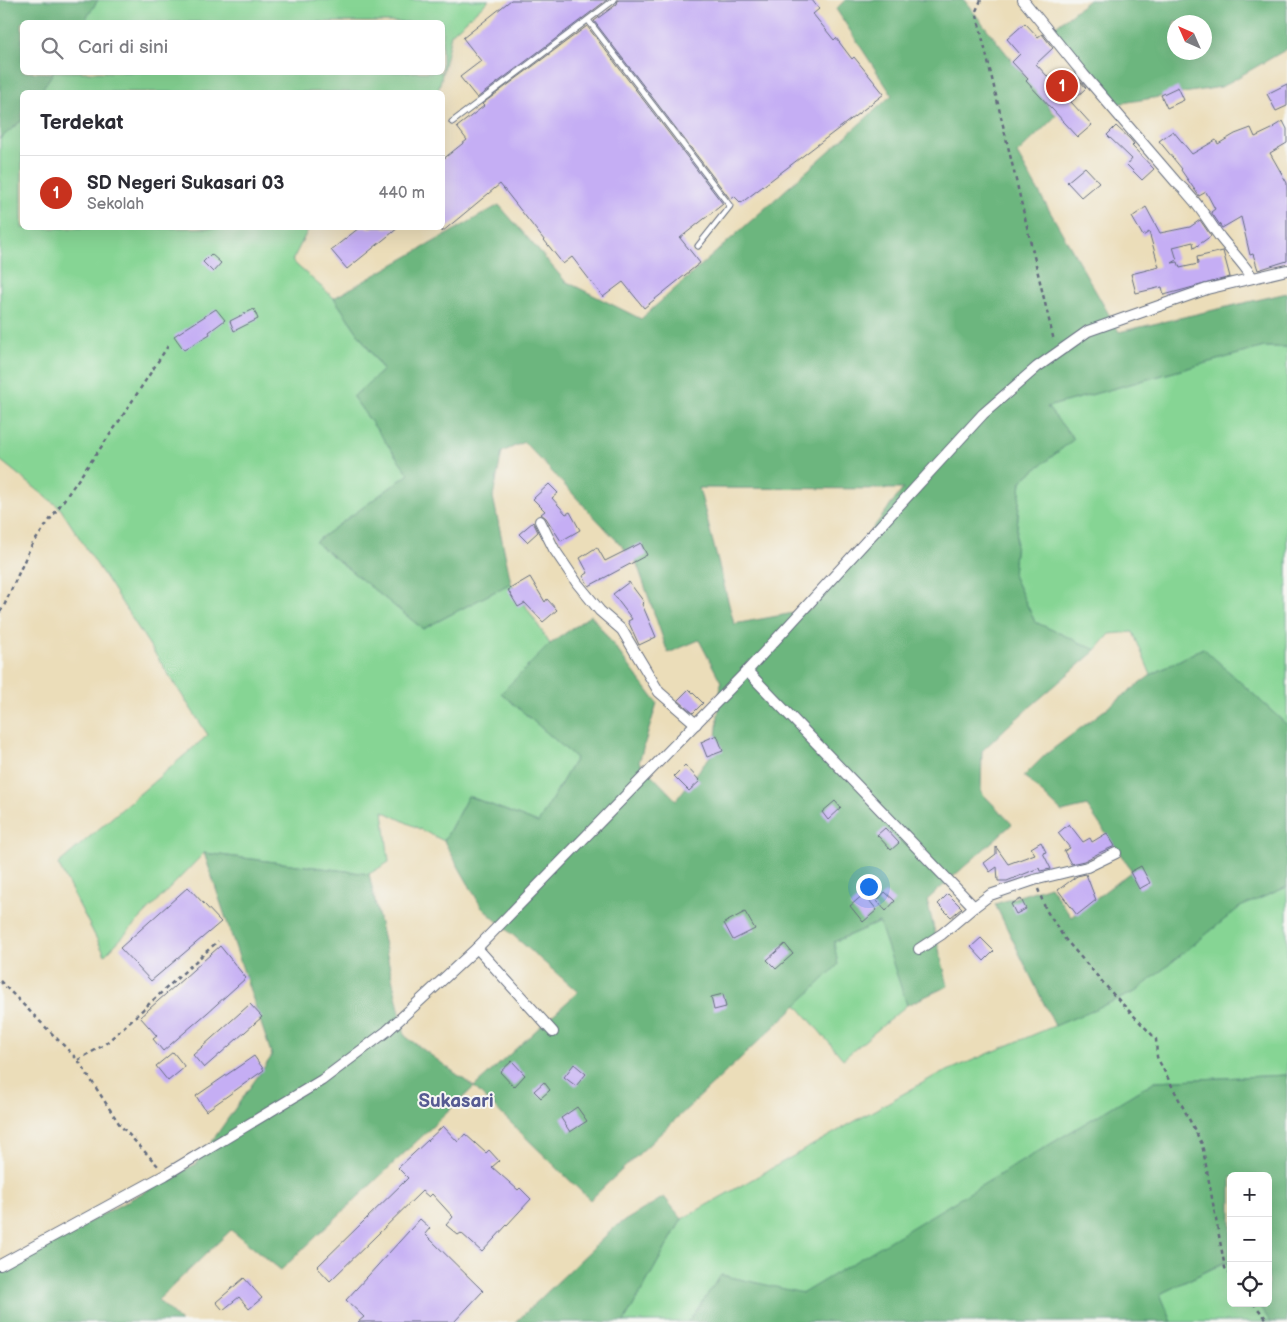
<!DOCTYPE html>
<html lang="id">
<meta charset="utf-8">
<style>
body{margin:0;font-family:"Balsamiq Sans",sans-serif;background:#f2f2f3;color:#2b2b33}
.controls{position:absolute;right:15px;bottom:15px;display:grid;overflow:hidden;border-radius:8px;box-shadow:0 5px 20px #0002}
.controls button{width:45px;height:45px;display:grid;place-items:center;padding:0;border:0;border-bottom:1px solid #e1e1e2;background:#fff;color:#2b2b33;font:25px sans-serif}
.compass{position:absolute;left:1167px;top:15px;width:45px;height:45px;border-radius:50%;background:#fff;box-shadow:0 5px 20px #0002;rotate:315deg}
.you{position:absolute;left:868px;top:886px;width:18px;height:18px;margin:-12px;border:4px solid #fff;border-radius:50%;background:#1a73e8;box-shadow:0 0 0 8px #1a73e833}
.badge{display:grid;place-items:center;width:32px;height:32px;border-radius:50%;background:#c8321e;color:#fff;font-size:16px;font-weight:700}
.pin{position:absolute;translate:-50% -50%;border:2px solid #fff;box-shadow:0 1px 5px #0006}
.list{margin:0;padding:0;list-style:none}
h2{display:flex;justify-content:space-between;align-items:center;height:65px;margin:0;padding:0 20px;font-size:21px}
h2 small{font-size:16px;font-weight:400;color:#7c7c81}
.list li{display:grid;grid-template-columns:32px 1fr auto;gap:15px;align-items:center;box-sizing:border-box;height:75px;padding:0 20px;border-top:1px solid #e1e1e2}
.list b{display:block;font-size:19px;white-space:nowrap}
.list p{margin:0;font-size:16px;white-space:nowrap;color:#7c7c81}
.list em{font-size:16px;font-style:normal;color:#7c7c81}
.icon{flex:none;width:28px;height:28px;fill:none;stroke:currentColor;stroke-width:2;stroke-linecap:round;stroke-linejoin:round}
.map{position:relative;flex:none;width:1287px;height:1322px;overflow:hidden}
.search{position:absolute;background:#fff;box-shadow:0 5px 20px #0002;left:20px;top:20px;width:425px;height:55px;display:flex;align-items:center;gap:12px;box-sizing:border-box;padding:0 18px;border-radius:8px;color:#7c7c81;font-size:19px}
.panel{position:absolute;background:#fff;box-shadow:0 5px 20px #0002;left:20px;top:90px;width:425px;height:140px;border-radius:8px}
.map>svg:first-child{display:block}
.green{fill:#86d594;stroke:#508279}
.forest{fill:#6cb67e;stroke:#44726e;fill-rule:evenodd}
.building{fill:#c5aef4}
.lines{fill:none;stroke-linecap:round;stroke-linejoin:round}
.lane-casing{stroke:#646c7e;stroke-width:7}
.street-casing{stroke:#646c7e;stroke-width:12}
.path{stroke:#646c7e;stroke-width:2.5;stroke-dasharray:4 4;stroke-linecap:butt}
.lane{stroke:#fff;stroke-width:5}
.street{stroke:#fff;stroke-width:10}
.labels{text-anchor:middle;stroke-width:4;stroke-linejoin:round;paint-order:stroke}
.quarter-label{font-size:19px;font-weight:bold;fill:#565b92;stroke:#f6f6f2}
</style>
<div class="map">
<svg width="1287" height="1322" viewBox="0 0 1287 1322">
<rect width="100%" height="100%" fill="#f6f6f2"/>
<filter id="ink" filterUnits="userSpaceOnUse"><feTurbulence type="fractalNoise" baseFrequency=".02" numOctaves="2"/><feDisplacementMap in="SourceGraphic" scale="10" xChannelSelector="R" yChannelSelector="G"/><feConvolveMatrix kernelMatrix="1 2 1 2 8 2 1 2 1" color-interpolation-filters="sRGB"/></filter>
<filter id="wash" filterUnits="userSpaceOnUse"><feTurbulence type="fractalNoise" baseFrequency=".0096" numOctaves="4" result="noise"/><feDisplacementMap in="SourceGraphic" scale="20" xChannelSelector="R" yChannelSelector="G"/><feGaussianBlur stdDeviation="1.12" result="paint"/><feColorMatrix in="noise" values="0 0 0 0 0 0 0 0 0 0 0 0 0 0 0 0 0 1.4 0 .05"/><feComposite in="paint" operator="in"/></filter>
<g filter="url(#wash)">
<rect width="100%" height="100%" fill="#ebddb9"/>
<!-- green -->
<g class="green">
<polygon points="98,0 489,0 451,34 438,92 40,92 53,72 442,72 442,22 84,22"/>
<polygon points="22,120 22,228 309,228 292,261 334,298 383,370 353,397 409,474 315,542 423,629 511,583 550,644 501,693 576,758 538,823 468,796 444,841 383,811 389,862 369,874 204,853 105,955 58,864 208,735 60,508 0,460 0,139"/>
<polygon points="1264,347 1287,347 1287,725 1203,648 1151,675 1133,632 1110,634 1096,650 1035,622 1013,575 1021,481 1074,439 1047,407"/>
<polygon points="1287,887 1287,1075 1155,1081 803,1294 722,1275 688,1322 624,1322 682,1219 933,1077 1135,992 1240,907"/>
<polygon points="880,922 907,1005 843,1059 797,1005 837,965 834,942"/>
<polygon points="1226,1262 1231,1268 1231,1303 1257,1303 1271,1322 1172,1322 1160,1294"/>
</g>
<!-- forest -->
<g class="forest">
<polygon points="0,0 98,0 84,22 22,22 22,72 53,73 40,92 22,92 22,120 0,139"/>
<path d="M845,0H964L1056,116L1017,154L1119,332L1287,293V347H1264L1047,407L1074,439L1021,481L1013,575L1035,622L1096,650L1008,726L982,751L981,792L1012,824L927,900L948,986L907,1005L879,922L834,942L838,965L797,1005L590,1200L474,1087L281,1270L231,1230L158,1300L181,1322H0V1270L196,1164L272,1056L204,853L369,874L405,1036L474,1087L578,992L482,908L444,841L468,796L538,823L576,758L501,693L550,644L591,615L657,703L639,762L676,800L715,750L721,682L699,640L668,653L636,561L524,442L502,452L493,497L511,583L423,629L315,542L409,474L353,397L383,370L334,298L499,205L565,281L641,319L892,95L836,9ZM699,488L903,489L810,610L734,624Z"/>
<path d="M1089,0H1287V49L1221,87L1116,104L1048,32ZM1174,22H1204V52H1174Z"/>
<polygon points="1203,648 1287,725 1287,887 1240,907 1135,992 1055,1026 995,904 1050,886 1071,917 1132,871 1087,806 1062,812 1024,776 1045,755 1151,675"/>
<polygon points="1287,1075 1287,1322 1271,1322 1257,1303 1268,1303 1268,1176 1231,1176 1231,1268 1225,1262 1160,1294 1172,1322 688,1322 721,1275 803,1293 1155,1081"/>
<polygon points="664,1197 682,1219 624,1322 516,1322 616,1226"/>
</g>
<g id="blocks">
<!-- building -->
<g class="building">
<polygon points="511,0 607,0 477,98 460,77 481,61 463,38"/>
<polygon points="618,0 812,0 819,9 813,14 834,40 836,38 852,59 854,57 884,94 741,203 734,196 730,199 594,21 617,4"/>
<polygon points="1025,23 1038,37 1042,34 1053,48 1036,64 1059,89 1074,74 1086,88 1071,102 1092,125 1078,137 1026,81 1028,79 1012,62 1020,54 1007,39"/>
<polygon points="587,26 723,204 680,238 700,263 644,308 623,282 603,297 572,257 563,264 500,184 442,232 442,160 467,140 457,127 484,106 482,104"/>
<polygon points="1287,84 1287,106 1276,111 1267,94"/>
<polygon points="1178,87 1184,100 1167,108 1161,95"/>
<polygon points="1283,121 1287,129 1287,143 1270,153 1287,183 1287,261 1258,270 1253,254 1250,255 1241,217 1222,228 1211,212 1215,209 1206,192 1199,196 1181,170 1182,169 1159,141 1173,131 1192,154 1216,140 1218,144 1235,134 1251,128 1255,137 1274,128 1273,127"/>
<polygon points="1116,126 1130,139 1134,144 1132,146 1154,169 1142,180 1127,165 1132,159 1107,135"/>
<polygon points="1085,167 1099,182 1081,197 1067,182"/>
<polygon points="1146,207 1160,233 1190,227 1200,220 1211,236 1194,248 1193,242 1173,247 1177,260 1172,263 1178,262 1180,268 1198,264 1197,257 1223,251 1230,277 1164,295 1162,287 1136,293 1131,274 1159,267 1149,232 1143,236 1132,217"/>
<polygon points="359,228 398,228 347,269 331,250"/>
<polygon points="211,254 221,263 213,272 203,262"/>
<polygon points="216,309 225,320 209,332 210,334 184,350 174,336"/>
<polygon points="254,309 258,319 234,331 230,321"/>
<polygon points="549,484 558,493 552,498 566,514 570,512 580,530 561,541 546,518 541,514 545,511 533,499"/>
<polygon points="533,522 538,532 527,542 519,534"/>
<polygon points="641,543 647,555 589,586 583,576 588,573 580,558 597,547 605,561"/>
<polygon points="530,577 545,602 547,599 557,610 543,622 525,603 518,607 508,590"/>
<polygon points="629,582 644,602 642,604 656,637 639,645 628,621 632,619 613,594"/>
<polygon points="689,689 703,703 693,713 678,700"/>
<polygon points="717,735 723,751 707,757 701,742"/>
<polygon points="685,765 700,781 689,791 674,776"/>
<polygon points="835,801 841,808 828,820 822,812"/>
<polygon points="1069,824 1083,842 1090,838 1092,842 1107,833 1115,846 1101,852 1084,861 1071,864 1064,851 1070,848 1058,833"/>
<polygon points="885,828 899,843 891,850 877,835"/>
<polygon points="1041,842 1046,852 1043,853 1051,869 1040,871 1039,868 1007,881 998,881 997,867 990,872 984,863 996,854 996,847 1008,864 1035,854 1031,848"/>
<polygon points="1141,866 1150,883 1139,889 1130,872"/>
<polygon points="1086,874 1096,900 1077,915 1058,890 1077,876"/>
<polygon points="188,887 221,922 151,981 120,948"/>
<polygon points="885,892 895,901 886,911 877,901"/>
<polygon points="864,894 877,910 863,922 850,906"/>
<polygon points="948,894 962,908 951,917 938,904"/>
<polygon points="1021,899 1026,909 1016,914 1011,904"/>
<polygon points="745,912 755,929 733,940 724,923"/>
<polygon points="981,938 994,951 984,961 971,947"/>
<polygon points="785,944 793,954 776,969 767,960"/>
<polygon points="220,946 246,978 207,1013 163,1051 153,1039 157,1036 140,1017"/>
<polygon points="723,994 726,1007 714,1010 711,997"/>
<polygon points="250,1004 262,1017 204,1068 193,1055"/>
<polygon points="173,1052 185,1067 168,1081 156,1066"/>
<polygon points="254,1056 264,1070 206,1111 196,1096"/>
<polygon points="512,1061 525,1075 514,1087 500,1072"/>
<polygon points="574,1064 586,1074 576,1086 564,1077"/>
<polygon points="544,1082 550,1090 541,1098 534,1091"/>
<polygon points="577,1107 587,1121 570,1132 561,1118"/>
<polygon points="443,1126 458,1142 465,1134 486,1153 489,1150 499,1161 492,1167 518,1190 520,1188 531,1199 482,1252 461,1233 458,1235 446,1225 453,1217 432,1194 429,1197 422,1191 330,1281 317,1267 408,1178 398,1168"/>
<polygon points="420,1219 430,1228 425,1234 483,1291 454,1322 358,1322 364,1317 346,1300"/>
<polygon points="244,1278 262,1298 249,1309 239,1297 223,1310 216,1302"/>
</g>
</g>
</g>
<g filter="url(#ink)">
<use href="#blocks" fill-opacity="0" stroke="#646c7e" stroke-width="1"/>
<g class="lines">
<!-- lane casing -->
<g class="lane-casing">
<g id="lane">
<polyline points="588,20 730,206 698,246"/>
<polyline points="452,122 614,0"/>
</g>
</g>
<!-- street casing -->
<g class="street-casing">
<g id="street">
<path d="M1023,0L1084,75L1176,182C1195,198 1206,218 1220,237C1231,251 1243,263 1252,277"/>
<polyline points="540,521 554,549 577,583 600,611 622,630 659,692 696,724"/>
<polyline points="747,671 974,907 990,895 1034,880 1087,867 1116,853"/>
<polyline points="477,948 553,1032"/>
<polyline points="919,949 942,934 974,907"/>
<polyline points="0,1265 165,1175 322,1080 387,1031 477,948 747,671 983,414 1037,367 1088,331 1207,289 1287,270"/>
</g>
</g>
<!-- path -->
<g class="path">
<polyline points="981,0 976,11 1054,341"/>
<polyline points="0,612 4,606 30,548 116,426 168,346"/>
<polyline points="1038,889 1046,910 1065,939 1113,994 1156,1039 1157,1057 1202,1144 1225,1268 1231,1275"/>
<polyline points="0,981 78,1060 120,1125 159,1167"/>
<polyline points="78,1060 104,1045 218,941"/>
<polyline points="1253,1303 1269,1322"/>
</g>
<!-- lane -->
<use href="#lane" class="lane"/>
<!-- street -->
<use href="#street" class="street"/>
</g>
</g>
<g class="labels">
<!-- quarter labels -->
<g class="quarter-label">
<text x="456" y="1107">Sukasari</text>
</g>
</g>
</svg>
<div class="controls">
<button>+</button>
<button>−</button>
<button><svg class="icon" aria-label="locate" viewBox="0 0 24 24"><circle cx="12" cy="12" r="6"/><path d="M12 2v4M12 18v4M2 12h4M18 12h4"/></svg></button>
</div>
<svg class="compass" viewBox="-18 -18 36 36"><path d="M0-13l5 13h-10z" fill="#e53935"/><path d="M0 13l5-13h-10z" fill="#7c7c81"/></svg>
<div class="you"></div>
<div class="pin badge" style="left:1062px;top:86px">1</div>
<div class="search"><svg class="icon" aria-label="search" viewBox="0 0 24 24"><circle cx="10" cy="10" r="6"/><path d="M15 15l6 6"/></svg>Cari di sini</div>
<section class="panel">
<h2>Terdekat<small></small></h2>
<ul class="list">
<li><span class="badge">1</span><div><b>SD Negeri Sukasari 03</b><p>Sekolah</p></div><em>440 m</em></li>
</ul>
</section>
</div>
